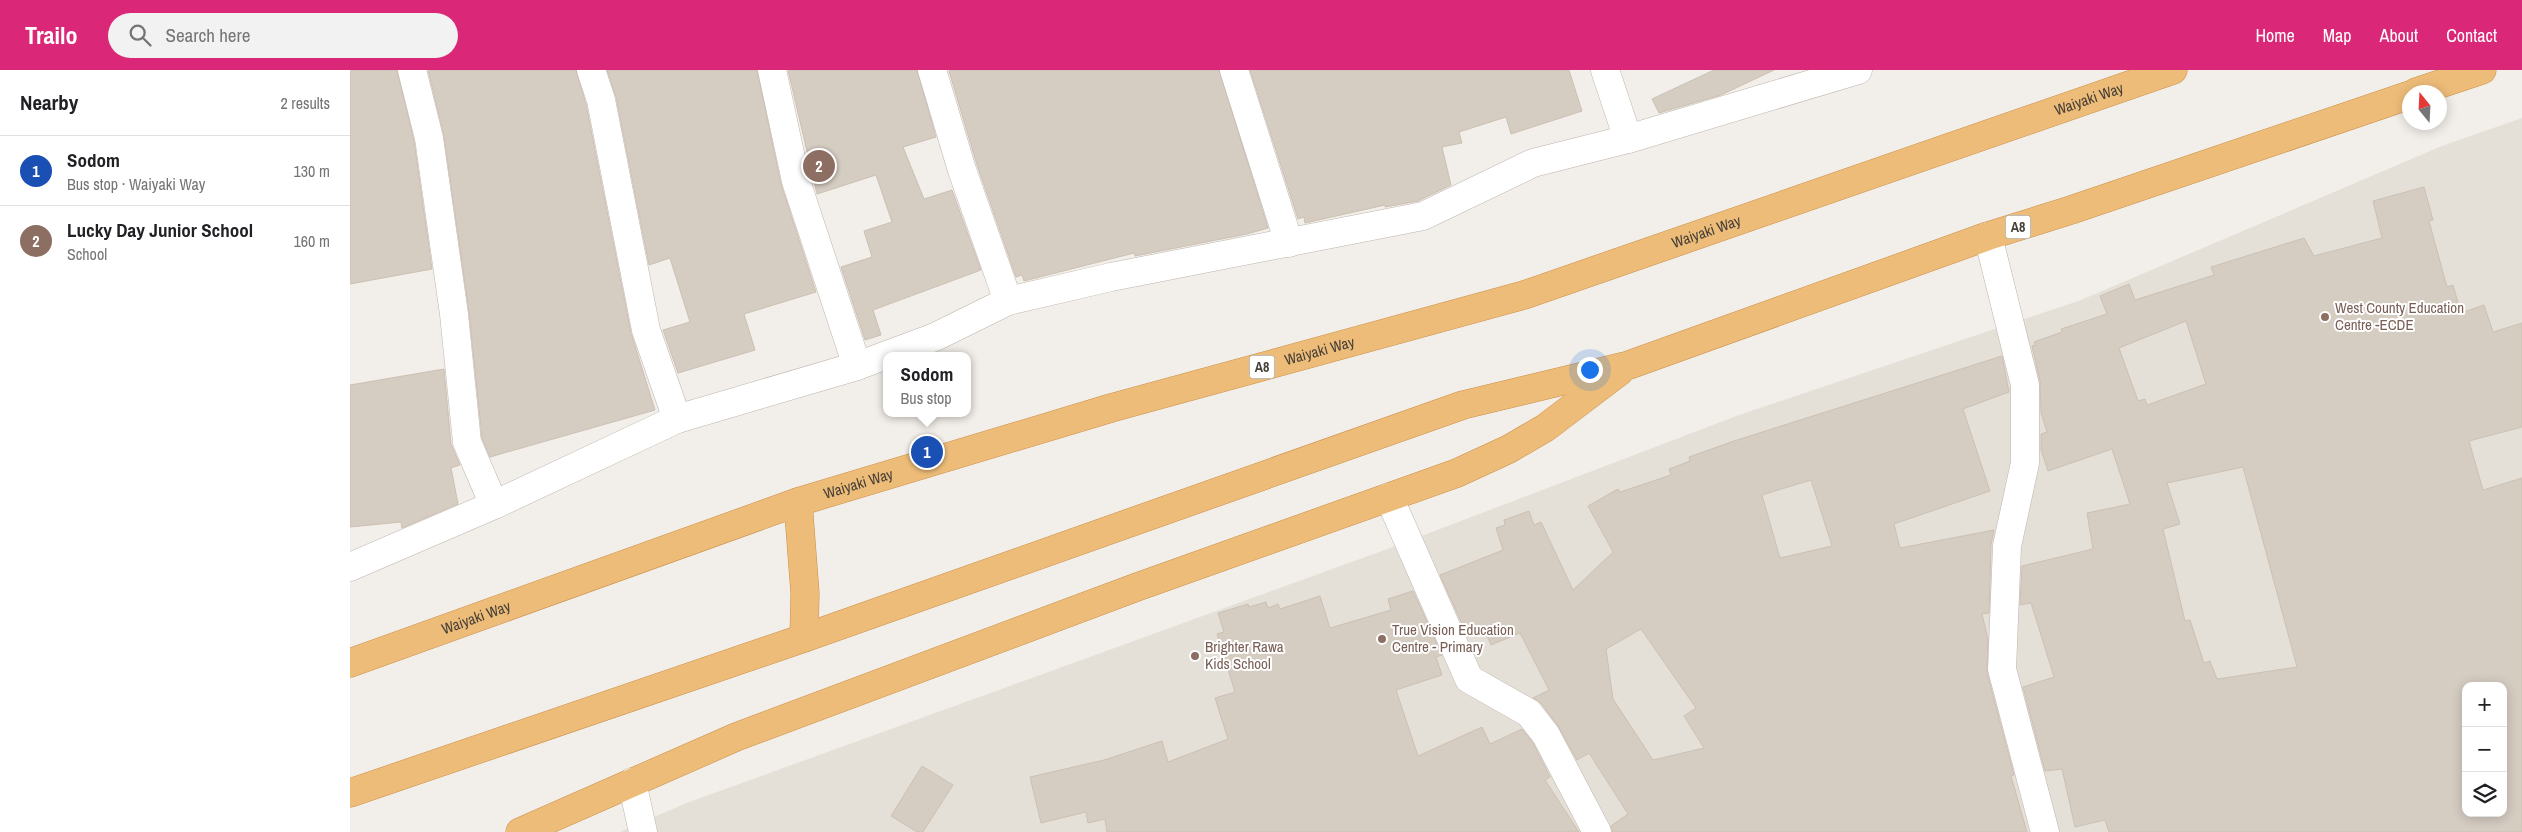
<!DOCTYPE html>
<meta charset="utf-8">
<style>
body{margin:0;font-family:"Archivo Narrow",sans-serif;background:#f2f2f2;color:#202124}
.controls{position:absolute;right:15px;bottom:15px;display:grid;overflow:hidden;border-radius:10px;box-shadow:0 2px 12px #0003}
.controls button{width:45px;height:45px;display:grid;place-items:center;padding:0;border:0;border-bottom:1px solid #e0e0e0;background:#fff;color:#202124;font:25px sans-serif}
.compass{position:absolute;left:2052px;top:15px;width:45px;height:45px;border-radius:50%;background:#fff;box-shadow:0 2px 12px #0003;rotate:342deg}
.you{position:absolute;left:1239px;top:299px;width:18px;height:18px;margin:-12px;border:4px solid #fff;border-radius:50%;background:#1a73e8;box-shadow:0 0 0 8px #1a73e833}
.badge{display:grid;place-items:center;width:32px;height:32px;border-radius:50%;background:#db2777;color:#fff;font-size:16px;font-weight:700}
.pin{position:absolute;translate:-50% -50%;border:2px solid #fff;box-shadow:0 1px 5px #0006}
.popup{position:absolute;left:533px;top:282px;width:88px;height:65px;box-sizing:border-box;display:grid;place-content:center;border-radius:10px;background:#fff;filter:drop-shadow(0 1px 4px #0005);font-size:16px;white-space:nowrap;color:#757577}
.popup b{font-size:19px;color:#202124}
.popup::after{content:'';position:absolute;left:50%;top:100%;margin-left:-10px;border:10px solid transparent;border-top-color:#fff}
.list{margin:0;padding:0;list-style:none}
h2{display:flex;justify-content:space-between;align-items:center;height:65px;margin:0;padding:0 20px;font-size:21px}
h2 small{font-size:16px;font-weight:400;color:#757577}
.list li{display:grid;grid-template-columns:32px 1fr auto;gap:15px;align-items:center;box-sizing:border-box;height:70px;padding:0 20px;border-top:1px solid #e0e0e0}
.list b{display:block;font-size:19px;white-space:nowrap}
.list p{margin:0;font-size:16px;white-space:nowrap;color:#757577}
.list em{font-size:16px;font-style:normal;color:#757577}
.icon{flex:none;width:28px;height:28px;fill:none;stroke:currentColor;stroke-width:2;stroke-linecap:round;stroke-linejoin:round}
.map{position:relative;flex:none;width:2172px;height:762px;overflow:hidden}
header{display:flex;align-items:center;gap:30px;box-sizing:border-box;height:70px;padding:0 25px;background:#db2777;color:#fff}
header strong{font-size:24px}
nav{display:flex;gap:28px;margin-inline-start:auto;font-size:18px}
.search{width:350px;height:45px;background:#f2f2f2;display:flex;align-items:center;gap:12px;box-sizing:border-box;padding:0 18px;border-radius:28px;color:#757577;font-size:19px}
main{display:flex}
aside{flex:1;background:#fff}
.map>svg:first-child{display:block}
.residential{fill:#e5e0d7;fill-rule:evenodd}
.building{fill:#d5ccc2;stroke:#ccc0b3;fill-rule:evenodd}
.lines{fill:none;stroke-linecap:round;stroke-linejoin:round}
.minor-casing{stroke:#bdb5ac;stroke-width:29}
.highway-casing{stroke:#cb904a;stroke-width:29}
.minor{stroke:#fff;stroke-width:28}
.highway{stroke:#edbc79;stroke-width:28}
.education-dot{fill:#8d6e63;stroke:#fff;stroke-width:2}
.labels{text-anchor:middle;stroke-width:4;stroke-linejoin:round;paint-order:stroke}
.shield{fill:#fff;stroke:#7d7974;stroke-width:1}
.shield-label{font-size:14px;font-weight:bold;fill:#453f38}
.street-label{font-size:15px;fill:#453f38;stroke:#fff}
.education-label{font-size:15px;fill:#785e54;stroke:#fff;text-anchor:start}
</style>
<header>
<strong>Trailo</strong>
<div class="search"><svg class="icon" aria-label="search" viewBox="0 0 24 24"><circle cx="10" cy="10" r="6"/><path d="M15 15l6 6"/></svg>Search here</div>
<nav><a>Home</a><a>Map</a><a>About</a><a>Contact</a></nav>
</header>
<main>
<aside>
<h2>Nearby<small>2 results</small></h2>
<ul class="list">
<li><span class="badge" style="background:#1a4fb4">1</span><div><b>Sodom</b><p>Bus stop · Waiyaki Way</p></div><em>130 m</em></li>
<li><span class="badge" style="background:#8d6e63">2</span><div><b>Lucky Day Junior School</b><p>School</p></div><em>160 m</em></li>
</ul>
</aside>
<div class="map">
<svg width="2172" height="762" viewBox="0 0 2172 762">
<rect width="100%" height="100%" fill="#f2eee9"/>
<!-- residential -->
<path class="residential" d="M2172,48V762H270L334,734L1032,481L1389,345L1731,230L2092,76ZM2116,616H2153V743H2116Z"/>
<!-- building -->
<g class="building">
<polygon points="0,0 47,0 64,71 82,199 0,214"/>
<polygon points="78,0 226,0 236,34 281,263 305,340 140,387 132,368 119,242 94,66"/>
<polygon points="257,0 407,0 431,114 466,222 394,244 405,280 328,303 313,260 340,252 320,188 299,195 266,27"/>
<polygon points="438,0 567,0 586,67 553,77 574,129 602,120 631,200 523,240 531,265 515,270 491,197 522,187 514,161 542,152 526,105 467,124"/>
<polygon points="602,0 869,0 918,158 897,164 785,186 784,183 674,211 672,205 666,207 627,95 599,1"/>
<polygon points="900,0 1219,0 1232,41 1161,64 1156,47 1109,62 1112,73 1092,77 1101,115 1068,131 1035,137 1035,135 955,153 954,147 948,149"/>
<polygon points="1364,0 1424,0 1371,25 1309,43 1302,29"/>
<path d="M2074,117L2083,150L2079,151L2097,217L2103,215L2111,243L2134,235L2143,262L2172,253V357L2119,371L2133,420L2172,408V762H1759L1755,750L1725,757L1712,699L1695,701L1673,617L1704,607L1681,533L1670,535L1672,496L1743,479L1737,443L1780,434L1762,379L1698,401L1691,380V364L1697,362L1691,343L1690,311L1682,276L1685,275L1684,272L1712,262L1711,259L1757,244L1750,226L1779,214L1785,230L1864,205L1861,197L1954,168L1964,186L2032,168L2023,131ZM1836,251L1856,314L1797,335L1795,329L1788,331L1769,278ZM1893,397L1947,597L1867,609L1860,591L1854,593L1840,550L1835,551L1813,459L1830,454L1817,413ZM2116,616H2153V743H2116Z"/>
<path d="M1652,286L1659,322L1613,339L1640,421L1544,454L1550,478L1644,460L1641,475L1639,543L1632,544L1638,569L1637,603L1664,705L1661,706L1677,762H1263L1261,756L1278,744L1239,683L1227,690L1208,656L1191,633L1183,628L1199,620L1170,563L1141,575L1135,561L1118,567L1090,505L1153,480L1146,458L1155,455L1154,450L1179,441L1184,455L1191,452L1223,520L1263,482L1238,436L1268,419L1270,422L1321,405L1319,399L1340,391L1339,387L1384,371ZM1461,410L1482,476L1430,488L1412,425ZM1291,559L1346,638L1334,646L1354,678L1303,690L1263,629L1256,579Z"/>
<polygon points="94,299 101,374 110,395 101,398 108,434 52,458 51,452 0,457 0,315"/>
<polygon points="1063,521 1092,585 1086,587 1092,605 1046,620 1068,686 1132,657 1140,674 1172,659 1183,673 1200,707 1195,710 1229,762 757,762 755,749 738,753 736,742 691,753 680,707 754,690 812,671 818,692 878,669 865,628 885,622 867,564 874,562 868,543 898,534 899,537 916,532 918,538 928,534 930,539 970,526 980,558 1041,540 1038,529"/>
<polygon points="572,696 603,715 573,762 567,762 541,746"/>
</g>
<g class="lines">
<!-- minor casing -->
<g class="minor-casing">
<g id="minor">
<polyline points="62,0 79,68 104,244 117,372 144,435"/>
<polyline points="241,0 251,30 296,260 327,349"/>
<polyline points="422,0 446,111 507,296"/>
<polyline points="582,0 612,100 658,231"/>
<polyline points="884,0 939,173"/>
<polyline points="1255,0 1278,69"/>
<polyline points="1638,166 1675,315 1675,393 1657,476 1652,599 1695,762"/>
<polyline points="1039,427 1119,609 1179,643 1196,665 1247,762"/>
<polyline points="0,497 144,435 327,349 507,296 585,267 658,231 761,207 1073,146 1183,93 1278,69 1508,0"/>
<polyline points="282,712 293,762"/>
</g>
</g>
<!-- highway casing -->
<g class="highway-casing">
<g id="highway">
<polyline points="2066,22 2132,0"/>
<polyline points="448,432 455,523 454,568"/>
<path id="s1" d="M0,593L448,432L761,338L1174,225L1823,0"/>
<polyline points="0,723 454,568 1113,335 1279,295 1638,166 1721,140 2060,25"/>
<polyline points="170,762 386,667 787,517 1107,403 1159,379 1195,358 1269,302"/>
</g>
</g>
<!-- minor -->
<use href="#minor" class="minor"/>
<!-- highway -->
<use href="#highway" class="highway"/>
</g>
<!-- markers -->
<g class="education-dot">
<circle cx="1975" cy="247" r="5"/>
<circle cx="1032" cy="569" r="5"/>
<circle cx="845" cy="586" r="5"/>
</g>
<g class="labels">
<!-- shield labels -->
<g class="shield">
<rect x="1655.5" y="145.5" width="25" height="23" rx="4"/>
<rect x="899.5" y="285.5" width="25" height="23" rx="4"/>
</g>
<g class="shield-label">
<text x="1668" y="162">A8</text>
<text x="912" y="302">A8</text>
</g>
<!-- street labels -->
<g class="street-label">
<text dy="5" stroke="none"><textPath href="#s1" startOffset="1829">Waiyaki Way</textPath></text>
<text dy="5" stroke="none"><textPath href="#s1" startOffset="1424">Waiyaki Way</textPath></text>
<text dy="5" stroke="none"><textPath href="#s1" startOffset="1019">Waiyaki Way</textPath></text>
<text dy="5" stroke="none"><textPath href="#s1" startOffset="539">Waiyaki Way</textPath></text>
<text dy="5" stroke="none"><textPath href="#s1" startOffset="134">Waiyaki Way</textPath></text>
</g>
<!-- education labels -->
<g class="education-label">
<text x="1985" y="243">West County Education<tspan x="1985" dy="17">Centre -ECDE</tspan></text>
<text x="1042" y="565">True Vision Education<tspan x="1042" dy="17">Centre - Primary</tspan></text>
<text x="855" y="582">Brighter Rawa<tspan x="855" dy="17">Kids School</tspan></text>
</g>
</g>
</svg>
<div class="controls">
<button>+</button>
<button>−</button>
<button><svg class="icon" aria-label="layers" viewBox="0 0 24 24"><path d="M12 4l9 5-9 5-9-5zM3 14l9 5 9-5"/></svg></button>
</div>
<svg class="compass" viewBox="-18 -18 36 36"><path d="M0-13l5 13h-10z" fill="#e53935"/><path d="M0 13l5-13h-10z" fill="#757577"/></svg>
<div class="you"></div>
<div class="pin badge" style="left:577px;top:382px;background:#1a4fb4">1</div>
<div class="popup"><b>Sodom</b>Bus stop</div>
<div class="pin badge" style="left:469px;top:96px;background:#8d6e63">2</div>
</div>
</main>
